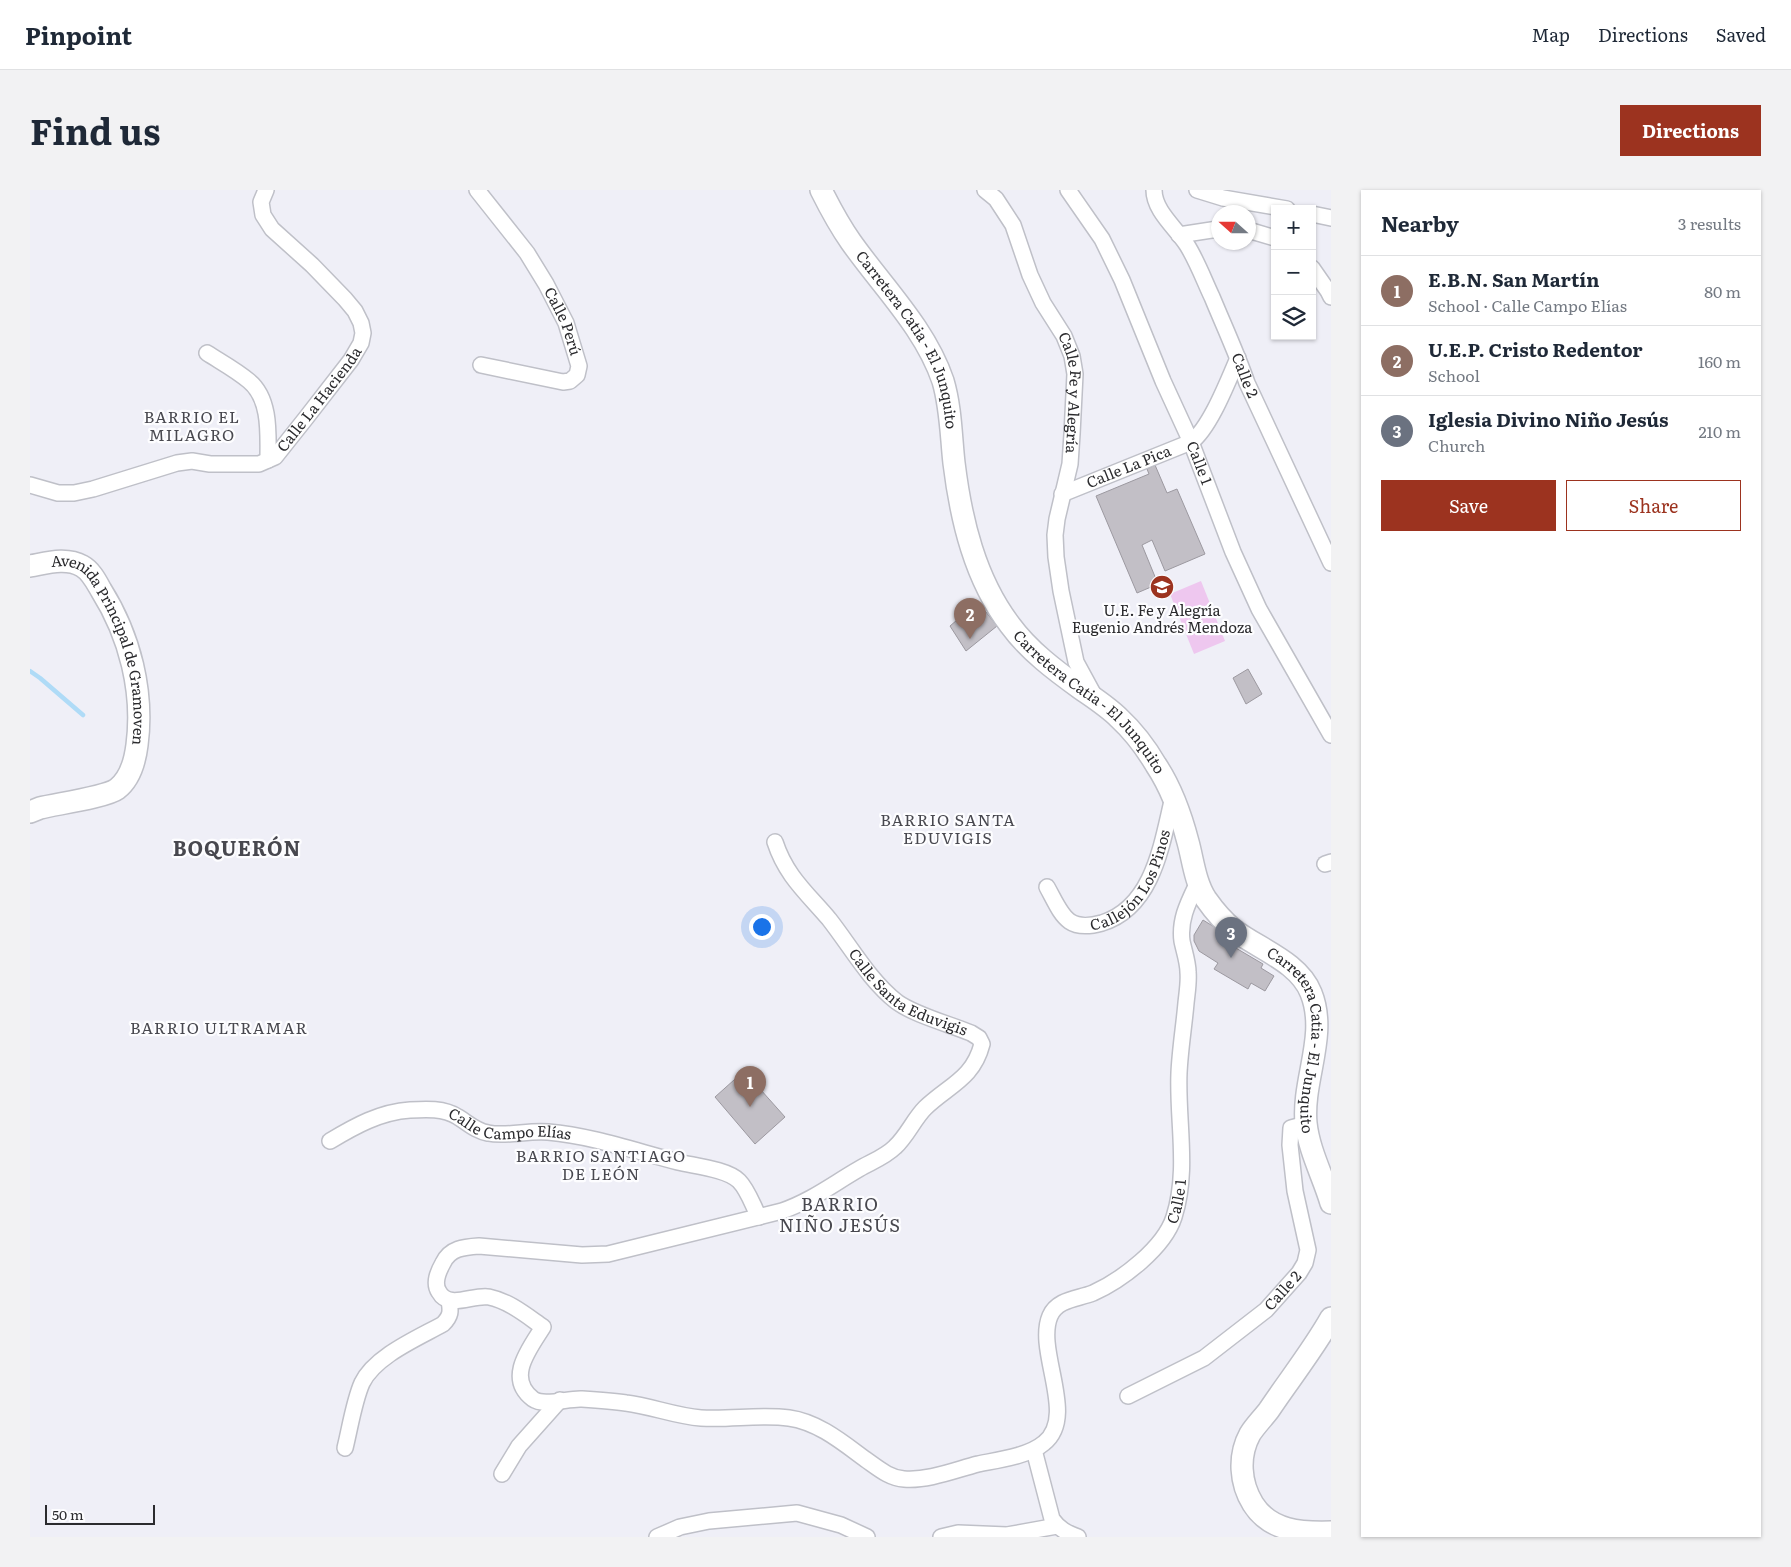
<!DOCTYPE html>
<meta charset="utf-8">
<style>
body{margin:0;font-family:Literata,serif;background:#f2f2f3;color:#1f2937}
.controls{position:absolute;right:15px;top:15px;display:grid;overflow:hidden;border-radius:0px;box-shadow:0 1px 4px #0004}
.controls button{width:45px;height:45px;display:grid;place-items:center;padding:0;border:0;border-bottom:1px solid #e0e1e3;background:#fff;color:#1f2937;font:25px sans-serif}
.compass{position:absolute;left:1181px;top:15px;width:45px;height:45px;border-radius:50%;background:#fff;box-shadow:0 1px 4px #0004;rotate:291deg}
.scale{position:absolute;left:15px;bottom:12px;width:110px;box-sizing:border-box;padding-left:5px;border:2px solid #2b2b2e;border-top:0;font-size:14px;line-height:18px;white-space:nowrap;color:#2b2b2e;-webkit-text-stroke:4px #fdfdff;paint-order:stroke}
.you{position:absolute;left:731px;top:736px;width:18px;height:18px;margin:-12px;border:4px solid #fff;border-radius:50%;background:#1a73e8;box-shadow:0 0 0 8px #1a73e833}
.badge{display:grid;place-items:center;width:32px;height:32px;border-radius:50%;background:#9c331f;color:#fff;font-size:16px;font-weight:700}
.pin{position:absolute;translate:-50% -41px;filter:drop-shadow(0 1px 2px #0008)}
.pin::after{content:'';position:absolute;top:26px;width:18px;height:15px;background:inherit;clip-path:polygon(0 0,100% 0,50% 100%)}
.list{margin:0;padding:0;list-style:none}
h2{display:flex;justify-content:space-between;align-items:center;height:65px;margin:0;padding:0 20px;font-size:21px}
h2 small{font-size:16px;font-weight:400;color:#747a83}
.list li{display:grid;grid-template-columns:32px 1fr auto;gap:15px;align-items:center;box-sizing:border-box;height:70px;padding:0 20px;border-top:1px solid #e0e1e3}
.list b{display:block;font-size:19px;white-space:nowrap}
.list p{margin:0;font-size:16px;white-space:nowrap;color:#747a83}
.list em{font-size:16px;font-style:normal;color:#747a83}
.actions{display:flex;gap:10px;padding:15px 20px}
.actions a{flex:1;padding:11px 0;border:1px solid #9c331f;border-radius:0px;text-align:center;font-size:18px;color:#9c331f}
.actions .main{background:#9c331f;color:#fff}
.icon{flex:none;width:28px;height:28px;fill:none;stroke:currentColor;stroke-width:2;stroke-linecap:round;stroke-linejoin:round}
.map{position:relative;flex:none;width:1301px;height:1347px;overflow:hidden;border-radius:0px}
header{display:flex;align-items:center;gap:30px;box-sizing:border-box;height:70px;padding:0 25px;background:#fff;border-bottom:1px solid #e0e1e3}
header strong{font-size:24px}
nav{display:flex;gap:28px;margin-inline-start:auto;font-size:18px}
.intro{display:flex;align-items:center;justify-content:space-between;box-sizing:border-box;height:120px;padding:0 30px}
h1{margin:0;font-size:35px}
.button{padding:12px 22px;border-radius:0px;background:#9c331f;color:#fff;font-size:18px;font-weight:700}
main{display:flex;gap:30px;padding:0 30px}
aside{flex:1;background:#fff;border-radius:0px;box-shadow:0 1px 4px #0004}
.map>svg:first-child{display:block}
.green{fill:#eec7ef}
.lines{fill:none;stroke-linecap:round;stroke-linejoin:round}
.stream{stroke:#afdbf7;stroke-width:4.5}
.building{fill:#c2bfc6;stroke:#9c99a0}
.street-casing{stroke:#bfc0c8;stroke-width:18}
.secondary-casing{stroke:#bfc0c8;stroke-width:24}
.street{stroke:#fff;stroke-width:15}
.secondary{stroke:#fff;stroke-width:21}
.labels{text-anchor:middle;stroke-width:4.5;stroke-linejoin:round;paint-order:stroke}
.street-label{font-size:15px;fill:#2b2b2e;stroke:#fdfdff}
.poi-label{font-size:15px;fill:#2b2b2e;stroke:#fdfdff}
.neighbourhood-label{font-size:16px;letter-spacing:1px;fill:#48484f;stroke:#fdfdff}
.quarter-label{font-size:18px;letter-spacing:1px;fill:#48484f;stroke:#fdfdff}
.district-label{font-size:20px;font-weight:bold;letter-spacing:1px;fill:#48484f;stroke:#fdfdff}
</style>
<header>
<strong>Pinpoint</strong>
<nav><a>Map</a><a>Directions</a><a>Saved</a></nav>
</header>
<div class="intro"><h1>Find us</h1><a class="button">Directions</a></div>
<main>
<div class="map">
<svg width="1301" height="1347" viewBox="0 0 1301 1347">
<rect width="100%" height="100%" fill="#efeff7"/>
<!-- green -->
<polygon class="green" points="1171,391 1195,451 1164,464 1140,404"/>
<g class="lines">
<!-- stream -->
<polyline class="stream" points="0,481 10,488 53,525"/>
</g>
<!-- building -->
<g class="building">
<polygon points="1125,275 1137,303 1147,299 1175,364 1135,381 1122,350 1112,355 1128,394 1107,403 1066,306 1119,284 1117,279"/>
<polygon points="948,412 967,436 936,461 920,436"/>
<polygon points="1218,479 1232,504 1216,514 1203,488"/>
<polygon points="1173,730 1202,748 1199,754 1233,774 1231,778 1244,786 1235,801 1221,793 1218,799 1184,779 1188,773 1169,761 1164,751 1164,745"/>
<polygon points="714,881 755,927 725,954 685,907"/>
</g>
<g class="lines">
<!-- street casing -->
<g class="street-casing">
<g id="street">
<path id="s1" d="M447,0L497,63L516,94L536,133L549,176L547,185L540,191L533,192L451,175"/>
<path id="s2" d="M955,0L966,9L983,35L1000,85L1013,113L1034,146L1042,166L1045,184L1042,244L1040,274L1027,329L1025,345L1026,367L1031,401L1046,472L1065,507"/>
<path id="s3" d="M1038,0L1072,49L1092,90L1133,191L1161,252L1203,362L1229,419L1301,545"/>
<path id="s4" d="M1124,0C1124,21 1146,38 1157,55C1167,71 1174,90 1182,107C1194,136 1207,164 1217,193L1301,373"/>
<polyline points="1167,0 1193,8 1257,19"/>
<polyline points="1282,24 1301,28"/>
<polyline points="1218,40 1245,48"/>
<polyline points="1149,45 1188,39"/>
<polyline points="1282,78 1298,101 1301,107"/>
<path d="M177,163C191,172 206,180 219,191C241,209 238,245 238,270"/>
<path id="s5" d="M0,295L28,303H44L63,299L147,273L162,271L180,274H229L245,267L276,228L321,170L331,153L333,143L331,133L325,121L315,109L282,75L242,39L233,25L231,12L236,0"/>
<path id="s6" d="M1032,304L1161,252C1180,238 1198,191 1208,168"/>
<path id="s7" d="M745,652C756,686 777,703 799,729C821,757 839,790 867,812C885,825 919,834 941,843L949,848L952,854C943,889 919,895 895,918C884,929 877,946 865,957C855,967 841,972 829,979C803,994 781,1011 752,1021L578,1064L552,1065L449,1056C434,1057 420,1058 413,1073C408,1082 403,1093 409,1102C419,1120 443,1104 459,1107C479,1111 497,1126 513,1137C500,1158 475,1188 503,1209C514,1217 538,1208 552,1209C567,1210 582,1211 596,1213C621,1216 645,1226 671,1228C700,1230 730,1224 759,1228C788,1232 812,1252 835,1269C848,1278 859,1288 874,1289C898,1291 925,1280 948,1274C968,1270 999,1266 1014,1253C1048,1226 1005,1161 1020,1126C1027,1109 1048,1109 1063,1103C1092,1090 1134,1058 1144,1027C1159,980 1147,931 1149,883C1150,860 1154,836 1156,813C1157,803 1159,792 1158,782C1158,772 1154,761 1152,751C1149,729 1159,711 1168,692"/>
<polyline points="1295,674 1301,672"/>
<path id="s8" d="M1017,697C1032,724 1036,743 1072,733C1124,717 1132,652 1143,607"/>
<path id="s9" d="M300,951C325,936 350,922 380,920C396,919 414,918 428,927C438,933 446,941 458,943C477,947 498,940 518,942C563,946 605,961 648,972C664,976 697,979 709,991C718,1000 723,1016 729,1027"/>
<path id="s10" d="M1098,1206L1174,1168L1236,1120L1269,1083L1275,1073L1278,1060L1265,1001L1260,955L1261,938L1276,934"/>
<path d="M315,1258C320,1238 324,1211 332,1193C345,1166 388,1148 413,1134C421,1126 421,1121 419,1111"/>
<path d="M1004,1260L1022,1329C1029,1339 1037,1343 1048,1347"/>
<polyline points="472,1284 489,1256 530,1210"/>
<polyline points="627,1347 650,1337 679,1331 767,1323 811,1335 837,1347"/>
<polyline points="911,1347 928,1343 977,1345 1027,1336"/>
</g>
</g>
<!-- secondary casing -->
<g class="secondary-casing">
<g id="secondary">
<path id="s11" d="M791,0C800,18 809,35 821,52C852,96 895,138 913,191C921,218 921,246 924,273C931,330 945,389 980,435C999,461 1026,481 1051,499C1064,508 1078,517 1089,528C1103,541 1116,558 1126,575C1142,599 1151,625 1158,652C1163,670 1165,692 1176,709C1183,719 1194,732 1204,740C1229,759 1269,772 1281,803C1298,845 1272,890 1276,933C1279,961 1293,986 1301,1013"/>
<path id="s12" d="M0,376C17,373 36,367 52,376C61,381 66,391 71,400C100,446 114,502 107,555C105,571 100,589 87,599C76,607 26,614 10,618L0,622"/>
<path d="M1301,1128C1283,1160 1259,1190 1239,1220C1233,1228 1225,1236 1220,1244C1208,1266 1210,1293 1223,1314C1240,1341 1271,1343 1301,1342"/>
</g>
</g>
<!-- street -->
<use href="#street" class="street"/>
<!-- secondary -->
<use href="#secondary" class="secondary"/>
</g>
<!-- icons -->
<defs>
<g id="school-disc" transform="scale(1.25)"><circle r="9.5" fill="#9c331f" stroke="#fdfdff"/><path d="M0-5L7-2L0 1L-7-2ZM-4 1L0 2.5L4 1V4Q0 6-4 4Z" fill="#fff"/></g>
</defs>
<g fill-rule="evenodd">
<use href="#school-disc" x="1132" y="397"/>
</g>
<g class="labels">
<!-- street labels -->
<g class="street-label">
<text dy="5" stroke="none"><textPath href="#s1" startOffset="158">Calle Perú</textPath></text>
<text dy="5" stroke="none"><textPath href="#s11" startOffset="175">Carretera Catia - El Junquito</textPath></text>
<text dy="5" stroke="none"><textPath href="#s4" startOffset="208">Calle 2</textPath></text>
<text dy="5" stroke="none"><textPath href="#s2" startOffset="226">Calle Fe y Alegría</textPath></text>
<text dy="5" stroke="none"><textPath href="#s5" startOffset="325">Calle La Hacienda</textPath></text>
<text dy="5" stroke="none"><textPath href="#s3" startOffset="304">Calle 1</textPath></text>
<text dy="5" stroke="none"><textPath href="#s6" startOffset="72">Calle La Pica</textPath></text>
<text dy="5" stroke="none"><textPath href="#s12" startOffset="134">Avenida Principal de Gramoven</textPath></text>
<text dy="5" stroke="none"><textPath href="#s11" startOffset="595">Carretera Catia - El Junquito</textPath></text>
<text dy="5" stroke="none"><textPath href="#s8" startOffset="128">Callejón Los Pinos</textPath></text>
<text dy="5" stroke="none"><textPath href="#s7" startOffset="206">Calle Santa Eduvigis</textPath></text>
<text dy="5" stroke="none"><textPath href="#s11" startOffset="1015">Carretera Catia - El Junquito</textPath></text>
<text dy="5" stroke="none"><textPath href="#s9" startOffset="190">Calle Campo Elías</textPath></text>
<text dy="5" stroke="none"><textPath href="#s7" startOffset="1994">Calle 1</textPath></text>
<text dy="5" stroke="none"><textPath href="#s10" startOffset="189">Calle 2</textPath></text>
</g>
<!-- poi labels -->
<g class="poi-label">
<text x="1132" y="426">U.E. Fe y Alegría<tspan x="1132" dy="17">Eugenio Andrés Mendoza</tspan></text>
</g>
<!-- neighbourhood labels -->
<g class="neighbourhood-label">
<text x="162" y="233">BARRIO EL<tspan x="162" dy="18">MILAGRO</tspan></text>
<text x="918" y="636">BARRIO SANTA<tspan x="918" dy="18">EDUVIGIS</tspan></text>
<text x="189" y="844">BARRIO ULTRAMAR</text>
<text x="571" y="972">BARRIO SANTIAGO<tspan x="571" dy="18">DE LEÓN</tspan></text>
</g>
<!-- quarter labels -->
<g class="quarter-label">
<text x="810" y="1021">BARRIO<tspan x="810" dy="21">NIÑO JESÚS</tspan></text>
</g>
<!-- district labels -->
<g class="district-label">
<text x="207" y="666">BOQUERÓN</text>
</g>
</g>
</svg>
<div class="controls">
<button>+</button>
<button>−</button>
<button><svg class="icon" aria-label="layers" viewBox="0 0 24 24"><path d="M12 4l9 5-9 5-9-5zM3 14l9 5 9-5"/></svg></button>
</div>
<svg class="compass" viewBox="-18 -18 36 36"><path d="M0-13l5 13h-10z" fill="#e53935"/><path d="M0 13l5-13h-10z" fill="#747a83"/></svg>
<div class="scale">50 m</div>
<div class="you"></div>
<div class="pin badge" style="left:720px;top:917px;background:#8d6e63">1</div>
<div class="pin badge" style="left:940px;top:449px;background:#8d6e63">2</div>
<div class="pin badge" style="left:1201px;top:768px;background:#6b7280">3</div>
</div>
<aside>
<h2>Nearby<small>3 results</small></h2>
<ul class="list">
<li><span class="badge" style="background:#8d6e63">1</span><div><b>E.B.N. San Martín</b><p>School · Calle Campo Elías</p></div><em>80 m</em></li>
<li><span class="badge" style="background:#8d6e63">2</span><div><b>U.E.P. Cristo Redentor</b><p>School</p></div><em>160 m</em></li>
<li><span class="badge" style="background:#6b7280">3</span><div><b>Iglesia Divino Niño Jesús</b><p>Church</p></div><em>210 m</em></li>
</ul>
<div class="actions"><a class="main">Save</a><a>Share</a></div>
</aside>
</main>
